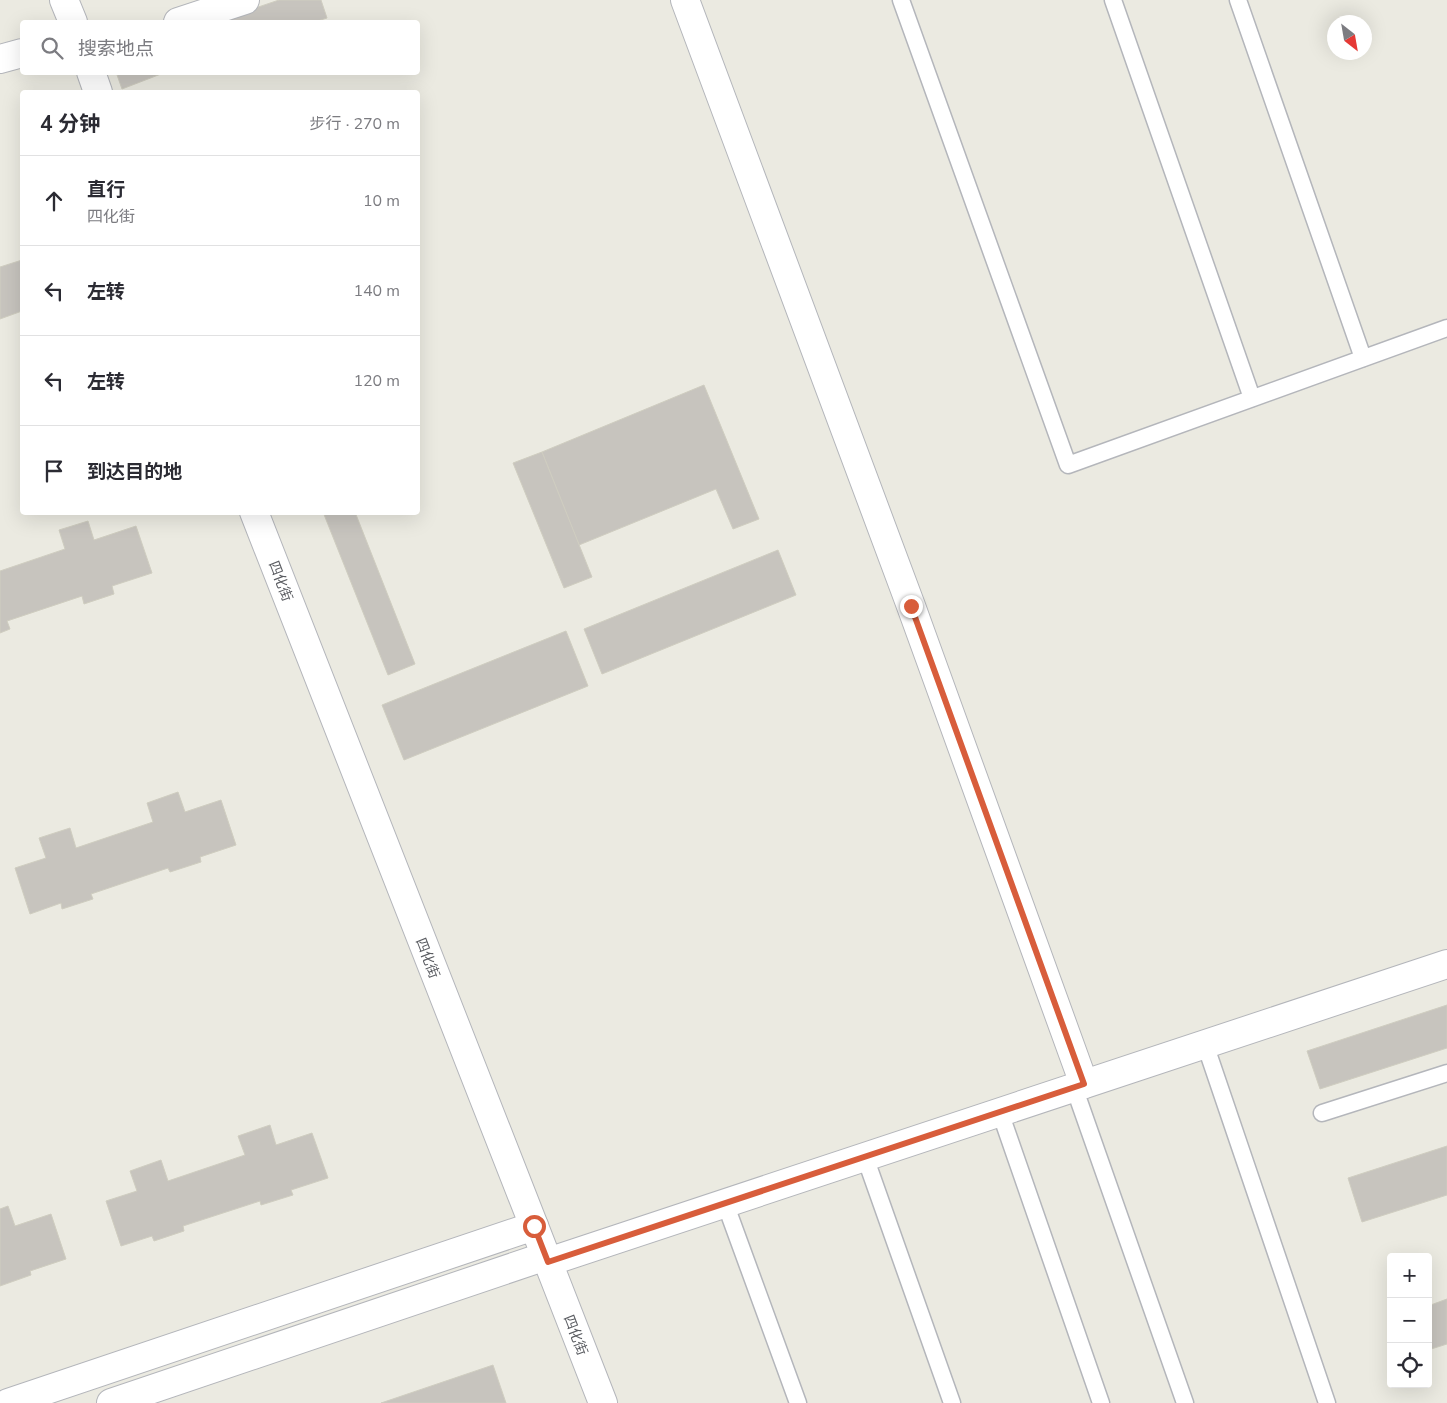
<!DOCTYPE html>
<html lang="zh">
<meta charset="utf-8">
<style>
body{margin:0;font-family:"Nunito Sans","Noto Sans SC",sans-serif;background:#f2f2f3;color:#2b2b33}
.controls{position:absolute;right:15px;bottom:15px;display:grid;overflow:hidden;border-radius:5px;box-shadow:0 5px 20px #0002}
.controls button{width:45px;height:45px;display:grid;place-items:center;padding:0;border:0;border-bottom:1px solid #e1e1e2;background:#fff;color:#2b2b33;font:25px sans-serif}
.compass{position:absolute;left:1327px;top:15px;width:45px;height:45px;border-radius:50%;background:#fff;box-shadow:0 5px 20px #0002;rotate:149deg}
.stop{position:absolute;width:15px;height:15px;margin:-11px;border:4px solid #d85d3b;border-radius:50%;background:#fff}
.stop.end{background:#d85d3b;border-color:#fff;box-shadow:0 1px 5px #0008}
.list{margin:0;padding:0;list-style:none}
h2{display:flex;justify-content:space-between;align-items:center;height:65px;margin:0;padding:0 20px;font-size:21px}
h2 small{font-size:16px;font-weight:400;color:#7c7c81}
.list li{display:grid;grid-template-columns:32px 1fr auto;gap:15px;align-items:center;box-sizing:border-box;height:90px;padding:0 20px;border-top:1px solid #e1e1e2}
.list b{display:block;font-size:19px;white-space:nowrap}
.list p{margin:0;font-size:16px;white-space:nowrap;color:#7c7c81}
.list em{font-size:16px;font-style:normal;color:#7c7c81}
.icon{flex:none;width:28px;height:28px;fill:none;stroke:currentColor;stroke-width:2;stroke-linecap:round;stroke-linejoin:round}
.map{position:relative;flex:none;width:1447px;height:1403px;overflow:hidden}
.search{position:absolute;background:#fff;box-shadow:0 5px 20px #0002;left:20px;top:20px;width:400px;height:55px;display:flex;align-items:center;gap:12px;box-sizing:border-box;padding:0 18px;border-radius:5px;color:#7c7c81;font-size:19px}
.panel{position:absolute;background:#fff;box-shadow:0 5px 20px #0002;left:20px;top:90px;width:400px;height:425px;border-radius:5px}
.map>svg:first-child{display:block}
.building{fill:#c7c4be;stroke:#cfcdc0}
.lines{fill:none;stroke-linecap:round;stroke-linejoin:round}
.service-casing{stroke:#b4b6bb;stroke-width:19}
.minor-casing{stroke:#b4b6bb;stroke-width:30}
.tertiary-casing{stroke:#b4b6bb;stroke-width:30}
.service{stroke:#fff;stroke-width:16}
.minor{stroke:#fff;stroke-width:28}
.tertiary{stroke:#fff;stroke-width:28}
.route{stroke:#d85d3b;stroke-width:6}
.labels{text-anchor:middle;stroke-width:4;stroke-linejoin:round;paint-order:stroke}
.street-label{font-size:14px;fill:#5a5c61;stroke:#fff}
</style>
<div class="map">
<svg width="1447" height="1403" viewBox="0 0 1447 1403">
<rect width="100%" height="100%" fill="#ebeae1"/>
<!-- building -->
<g class="building">
<polygon points="279,0 321,0 327,18 314,22 231,22 229,17"/>
<polygon points="116,72 166,72 122,89"/>
<polygon points="22,260 22,311 0,319 0,267"/>
<polygon points="704,385 759,519 733,529 716,489 579,545 542,452"/>
<polygon points="542,452 592,577 564,588 513,463"/>
<polygon points="323,512 355,512 415,664 388,675"/>
<polygon points="88,521 94,540 136,526 152,573 112,586 114,594 84,604 82,596 7,621 10,629 0,633 0,571 65,549 59,530"/>
<polygon points="778,550 796,595 602,674 584,629"/>
<polygon points="566,631 588,686 404,760 382,705"/>
<polygon points="178,792 185,812 221,800 236,845 200,857 201,862 170,872 168,868 91,894 93,899 62,909 61,903 30,914 15,868 46,858 39,838 70,828 76,848 153,822 147,803"/>
<polygon points="1447,1005 1447,1048 1320,1089 1307,1051"/>
<polygon points="270,1125 276,1145 312,1133 328,1178 291,1190 293,1195 261,1205 260,1201 183,1226 184,1231 154,1241 152,1236 121,1246 106,1201 137,1191 130,1171 161,1160 168,1181 245,1155 238,1136"/>
<polygon points="1447,1146 1447,1195 1362,1222 1348,1178"/>
<polygon points="8,1206 15,1226 51,1214 66,1259 30,1271 31,1275 0,1286 0,1209"/>
<polygon points="1447,1299 1447,1344 1428,1350 1428,1306"/>
<polygon points="493,1365 506,1403 381,1403"/>
</g>
<g class="lines">
<!-- service casing -->
<g class="service-casing">
<g id="service">
<polyline points="901,0 1068,465 1447,328"/>
<polyline points="1113,0 1252,398"/>
<polyline points="1238,0 1363,358"/>
<polyline points="1205,1044 1327,1403"/>
<polyline points="1074,1087 1185,1403"/>
<polyline points="1000,1112 1101,1403"/>
<polyline points="1322,1113 1447,1073"/>
<polyline points="865,1157 952,1403"/>
<polyline points="725,1203 798,1403"/>
</g>
</g>
<!-- minor casing -->
<g class="minor-casing">
<g id="minor">
<polyline points="64,0 73,22"/>
<polyline points="685,0 911,606 1084,1084"/>
<polyline points="178,22 245,0"/>
<polyline points="0,59 22,53"/>
<polyline points="91,72 98,92"/>
<polyline points="254,512 534,1226"/>
</g>
</g>
<!-- tertiary casing -->
<g class="tertiary-casing">
<g id="tertiary">
<polyline points="548,1262 1447,964"/>
<polyline points="8,1403 534,1226 603,1403"/>
<polyline points="111,1403 546,1256"/>
</g>
</g>
<!-- service -->
<use href="#service" class="service"/>
<!-- minor -->
<use href="#minor" class="minor"/>
<!-- tertiary -->
<use href="#tertiary" class="tertiary"/>
</g>
<g class="lines">
<!-- route -->
<polyline class="route" points="534,1226 548,1262 1084,1084 911,606"/>
</g>
<g class="labels">
<!-- street labels -->
<g class="street-label">
<text transform="translate(281 581) rotate(69)" y="5">四化街</text>
<text transform="translate(428 958) rotate(69)" y="5">四化街</text>
<text transform="translate(576 1335) rotate(69)" y="5">四化街</text>
</g>
</g>
</svg>
<div class="controls">
<button>+</button>
<button>−</button>
<button><svg class="icon" aria-label="locate" viewBox="0 0 24 24"><circle cx="12" cy="12" r="6"/><path d="M12 2v4M12 18v4M2 12h4M18 12h4"/></svg></button>
</div>
<svg class="compass" viewBox="-18 -18 36 36"><path d="M0-13l5 13h-10z" fill="#e53935"/><path d="M0 13l5-13h-10z" fill="#7c7c81"/></svg>
<div class="stop" style="left:534px;top:1226px"></div>
<div class="stop end" style="left:911px;top:606px"></div>
<div class="search"><svg class="icon" aria-label="search" viewBox="0 0 24 24"><circle cx="10" cy="10" r="6"/><path d="M15 15l6 6"/></svg>搜索地点</div>
<section class="panel">
<h2>4 分钟<small>步行 · 270 m</small></h2>
<ul class="list">
<li><svg class="icon" aria-label="ahead" viewBox="0 0 24 24"><path d="M12 20V5M6 11l6-6 6 6"/></svg><div><b>直行</b><p>四化街</p></div><em>10 m</em></li>
<li><svg class="icon" aria-label="left" viewBox="0 0 24 24"><path d="M17 20v-9H6M10 6l-5 5 5 5"/></svg><div><b>左转</b></div><em>140 m</em></li>
<li><svg class="icon" aria-label="left" viewBox="0 0 24 24"><path d="M17 20v-9H6M10 6l-5 5 5 5"/></svg><div><b>左转</b></div><em>120 m</em></li>
<li><svg class="icon" aria-label="arrive" viewBox="0 0 24 24"><path d="M6 21V4h12l-3 4 3 4H6"/></svg><div><b>到达目的地</b></div></li>
</ul>
</section>
</div>
